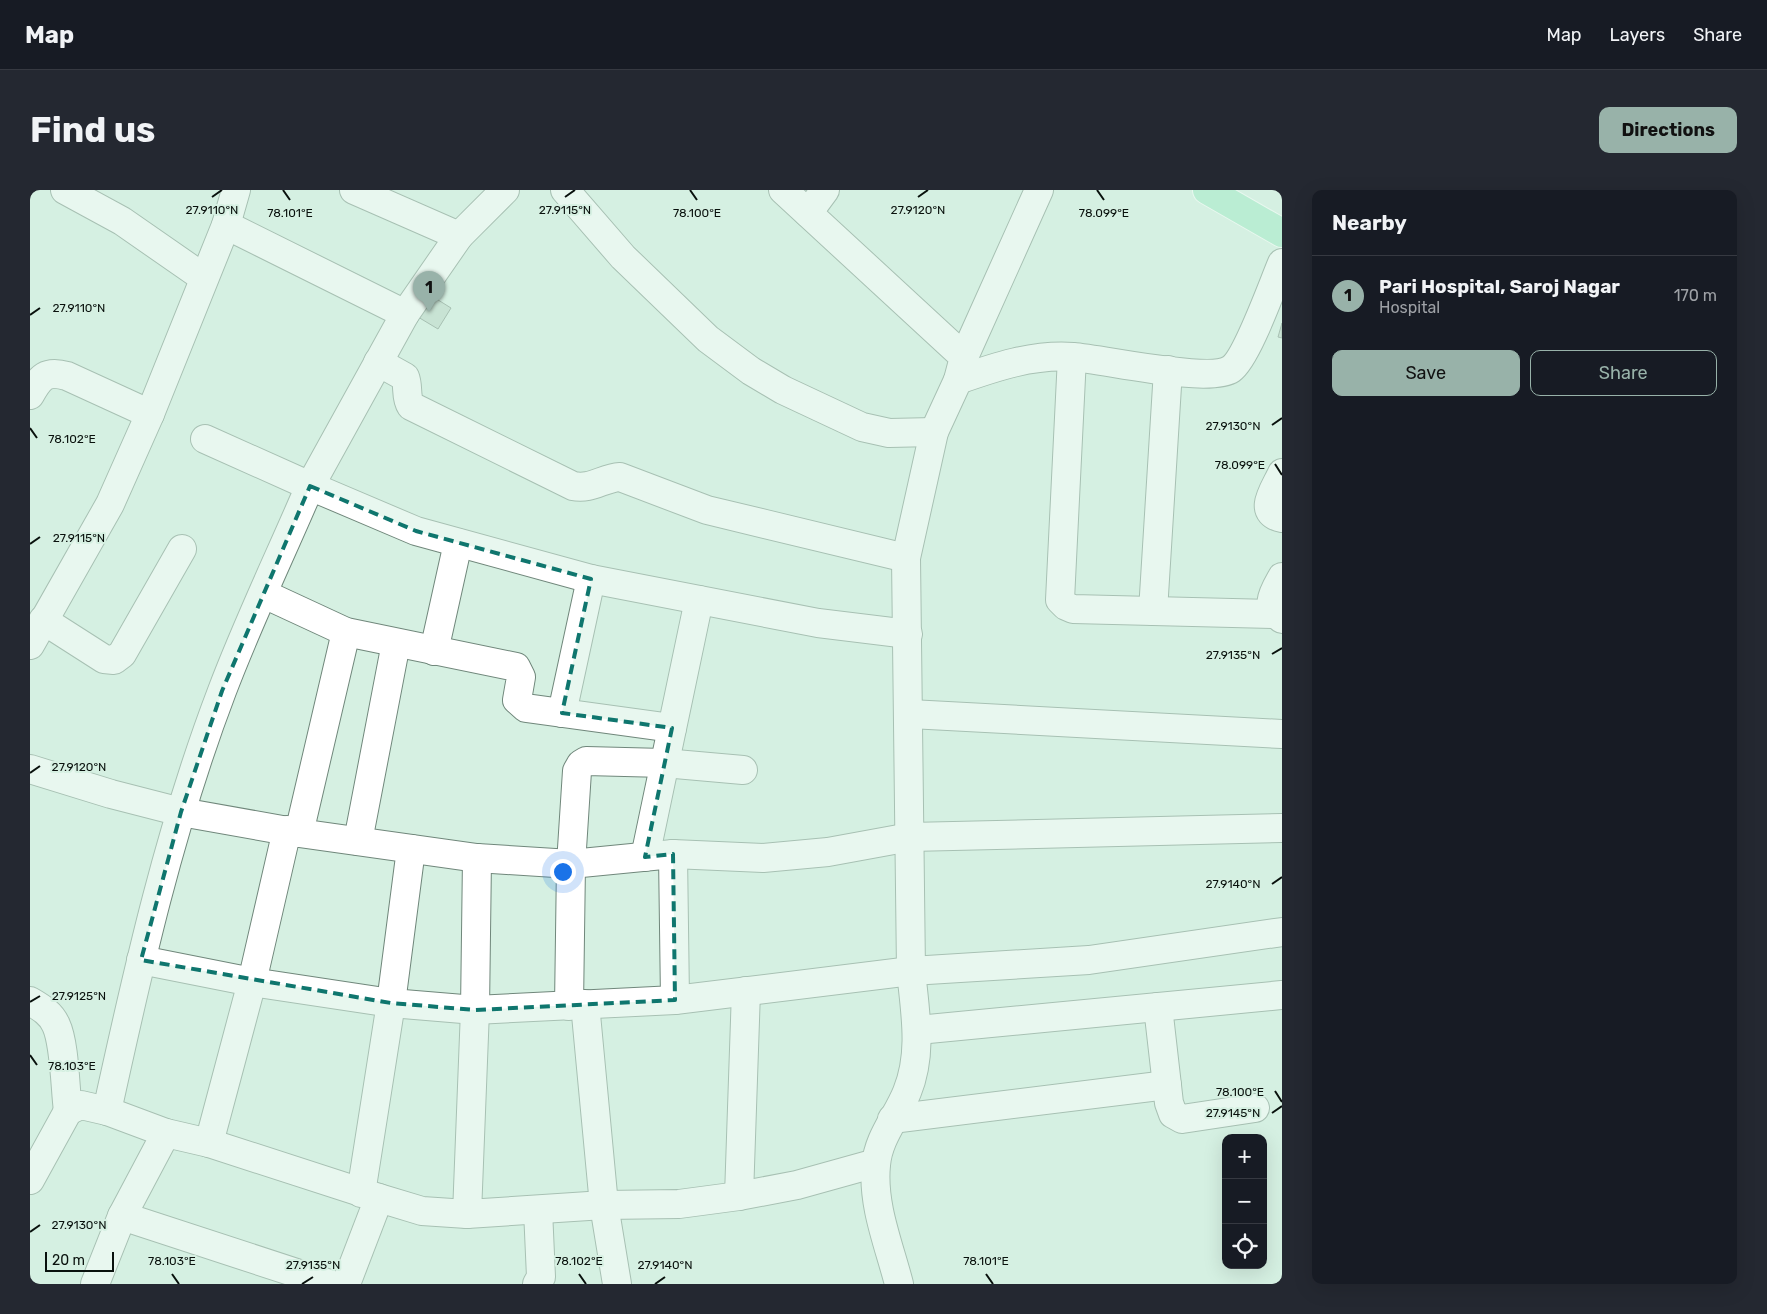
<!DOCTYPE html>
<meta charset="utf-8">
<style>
body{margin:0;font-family:Rubik,sans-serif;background:#242831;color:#f1f3f6}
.controls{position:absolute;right:15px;bottom:15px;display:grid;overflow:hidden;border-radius:10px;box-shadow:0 5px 20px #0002}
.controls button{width:45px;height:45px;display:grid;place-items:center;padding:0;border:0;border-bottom:1px solid #363941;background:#171b24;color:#f1f3f6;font:25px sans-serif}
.scale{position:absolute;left:15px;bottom:12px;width:69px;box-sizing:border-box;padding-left:5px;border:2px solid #09110d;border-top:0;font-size:14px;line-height:18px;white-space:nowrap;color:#09110d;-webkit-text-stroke:4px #d6f0e2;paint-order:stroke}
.you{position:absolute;left:532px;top:681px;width:18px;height:18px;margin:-12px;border:4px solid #fff;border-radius:50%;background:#1a73e8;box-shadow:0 0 0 8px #1a73e833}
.badge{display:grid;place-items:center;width:32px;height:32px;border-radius:50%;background:#98b2a9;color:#111;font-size:16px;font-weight:700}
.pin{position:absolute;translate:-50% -41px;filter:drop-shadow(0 1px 2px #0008)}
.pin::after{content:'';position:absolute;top:26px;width:18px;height:15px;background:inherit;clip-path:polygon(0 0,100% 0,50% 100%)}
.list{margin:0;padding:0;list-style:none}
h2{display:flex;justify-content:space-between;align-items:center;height:65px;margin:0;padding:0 20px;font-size:21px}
h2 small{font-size:16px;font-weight:400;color:#9ea1a6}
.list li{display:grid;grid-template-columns:32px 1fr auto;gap:15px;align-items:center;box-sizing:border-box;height:80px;padding:0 20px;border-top:1px solid #363941}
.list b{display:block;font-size:19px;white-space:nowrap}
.list p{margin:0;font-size:16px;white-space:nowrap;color:#9ea1a6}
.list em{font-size:16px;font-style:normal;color:#9ea1a6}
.actions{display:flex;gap:10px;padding:15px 20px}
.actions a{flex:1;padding:11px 0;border:1px solid #98b2a9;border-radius:10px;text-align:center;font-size:18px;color:#98b2a9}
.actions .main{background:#98b2a9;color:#111}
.icon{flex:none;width:28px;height:28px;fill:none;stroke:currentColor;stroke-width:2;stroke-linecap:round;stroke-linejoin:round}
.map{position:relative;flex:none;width:1252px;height:1094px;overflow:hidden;border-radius:10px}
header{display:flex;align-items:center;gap:30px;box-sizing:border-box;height:70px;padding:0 25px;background:#171b24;border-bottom:1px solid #363941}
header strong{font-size:24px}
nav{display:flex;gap:28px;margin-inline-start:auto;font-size:18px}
.intro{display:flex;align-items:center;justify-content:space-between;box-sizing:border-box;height:120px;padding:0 30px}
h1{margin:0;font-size:35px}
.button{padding:12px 22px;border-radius:10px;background:#98b2a9;color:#111;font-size:18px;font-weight:700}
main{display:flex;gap:30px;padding:0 30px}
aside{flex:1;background:#171b24;border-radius:10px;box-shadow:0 5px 20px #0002}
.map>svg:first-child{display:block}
.building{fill:#b9d2c4;stroke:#6f8679}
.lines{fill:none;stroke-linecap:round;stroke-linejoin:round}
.minor-casing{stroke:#70877b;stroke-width:30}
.highway-casing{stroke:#fff;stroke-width:30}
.minor{stroke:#fff;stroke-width:28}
.highway{stroke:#9ae9c1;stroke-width:28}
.marked{fill:none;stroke:#0f766e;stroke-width:4;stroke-dasharray:10 6;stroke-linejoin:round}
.ticks{fill:none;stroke:#09110d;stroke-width:2}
.ticks-label{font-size:12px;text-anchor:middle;fill:#09110d;stroke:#d6f0e2;stroke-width:4;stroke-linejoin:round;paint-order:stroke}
</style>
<header>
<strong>Map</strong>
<nav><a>Map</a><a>Layers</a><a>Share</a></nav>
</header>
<div class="intro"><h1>Find us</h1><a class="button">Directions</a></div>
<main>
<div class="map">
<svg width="1252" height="1094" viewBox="0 0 1252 1094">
<rect width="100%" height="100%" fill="#d6f0e2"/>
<!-- building -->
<g class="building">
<polygon points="397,103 421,118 408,139 383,124"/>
<polygon points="1252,133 1252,148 1248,147"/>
</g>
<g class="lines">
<!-- minor casing -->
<g class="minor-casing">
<g id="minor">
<polyline points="35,0 92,31 174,88"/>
<polyline points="535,0 593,67 678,149 721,181 753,200 832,237 859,243 904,242"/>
<polyline points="753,0 934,167 928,190"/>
<polyline points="778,23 795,0"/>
<polyline points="196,35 375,124"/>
<polyline points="429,46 475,0"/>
<polyline points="934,167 1009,0"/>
<polyline points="1042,167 1030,410 1036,416 1043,419 1245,424"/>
<path d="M348,172L375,187C379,197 375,207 381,216L543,296C561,300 573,288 590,287L677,320L876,368"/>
<path d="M0,205C10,187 16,180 37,186L120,224"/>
<polyline points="175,249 280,296 375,124 429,46 324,0"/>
<path d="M1252,283C1245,299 1226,323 1252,328"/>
<path d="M1252,387C1243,403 1234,416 1252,429"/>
<polyline points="234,404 316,442 486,477 491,487 487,510 496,518 642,538"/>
<polyline points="1123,421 1138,180"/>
<polyline points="13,430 74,469 84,470 92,464 152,359"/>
<polyline points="0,455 80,314 120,224 196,35 206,0"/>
<polyline points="404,461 428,353"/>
<polyline points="532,523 561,389"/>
<polyline points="880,524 1252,544"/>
<polyline points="0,579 81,604 151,622 269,643 447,668 541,674 643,664 733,668 798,662 880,647 1252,638"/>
<polyline points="269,643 316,442"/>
<polyline points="328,651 366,453"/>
<polyline points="615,667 669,410"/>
<polyline points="111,770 222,792 361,813 445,820 645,810 643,664"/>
<polyline points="645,810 881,781 1059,770 1252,742"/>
<path d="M0,811C10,817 21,823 26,835C35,854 35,899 38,921L51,915L77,921L136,943L179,953L349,1008L392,1021L437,1024L574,1015L649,1014L709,1006L767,995L846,973"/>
<polyline points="555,814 574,1015 587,1094"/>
<polyline points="539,816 541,674 547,581 551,574 556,571 634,573 713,580"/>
<polyline points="1128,817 1139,913 1143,924 1152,929 1225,918"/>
<polyline points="888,840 1252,805"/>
<path d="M77,921C108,779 140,637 192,501C218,432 251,364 280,296L386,341L561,389L788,433L878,444"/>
<polyline points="862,929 1137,895"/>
<polyline points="179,953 222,792 257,640"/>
<polyline points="0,990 38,921"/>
<polyline points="331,1003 361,813 381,659"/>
<polyline points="709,1006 716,801"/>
<polyline points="437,1024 445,820 447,668"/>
<polyline points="92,1026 300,1094"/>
<polyline points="65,1094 92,1026 136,943"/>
<polyline points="316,1094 349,1008"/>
<polyline points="507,1094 511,1087 508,1020"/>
<path d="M869,1094C859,1055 842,1015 846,975C848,948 867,927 877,902C893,863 885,822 881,781L876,368L904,242L928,190C965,177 1003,164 1043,167C1073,169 1179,194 1201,179C1217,168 1243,94 1252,73"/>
</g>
</g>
<!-- highway casing -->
<g class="highway-casing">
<polyline id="highway" points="1177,0 1252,43"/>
</g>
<!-- minor -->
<use href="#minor" class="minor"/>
<!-- highway -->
<use href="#highway" class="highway"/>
</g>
<!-- marked area -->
<path d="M0 0H1252V1094H0ZM280,296L386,341L561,389L532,523L642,538L615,667L643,664L645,810L445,820L361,813L111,770L151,622L192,501Z" fill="#d6f0e2" fill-opacity=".55" fill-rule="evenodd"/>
<path class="marked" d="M280,296L386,341L561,389L532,523L642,538L615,667L643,664L645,810L445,820L361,813L111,770L151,622L192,501Z"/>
<!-- ticks -->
<path class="ticks" d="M253,0L260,10M660,0L667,10M1067,0L1074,10M182,7L192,0M535,7L545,0M888,7L898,0M0,125L10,118M1242,235L1252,228M0,238L7,248M1245,274L1252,285M0,354L10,347M1242,464L1252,458M0,583L10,576M1242,694L1252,687M0,812L10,806M0,865L7,875M1245,901L1252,912M1242,923L1252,916M0,1042L10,1035M142,1084L149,1094M549,1084L556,1094M956,1084L963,1094M272,1094L283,1087M625,1094L635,1087"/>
<g class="ticks-label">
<text x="182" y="24">27.9110°N</text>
<text x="535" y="24">27.9115°N</text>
<text x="888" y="24">27.9120°N</text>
<text x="260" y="27">78.101°E</text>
<text x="667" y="27">78.100°E</text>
<text x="1074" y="27">78.099°E</text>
<text x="49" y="122">27.9110°N</text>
<text x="1203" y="240">27.9130°N</text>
<text x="42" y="253">78.102°E</text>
<text x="1210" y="279">78.099°E</text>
<text x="49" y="352">27.9115°N</text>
<text x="1203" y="469">27.9135°N</text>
<text x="49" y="581">27.9120°N</text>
<text x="1203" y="698">27.9140°N</text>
<text x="49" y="810">27.9125°N</text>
<text x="42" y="880">78.103°E</text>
<text x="1210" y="906">78.100°E</text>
<text x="1203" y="927">27.9145°N</text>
<text x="49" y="1039">27.9130°N</text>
<text x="142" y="1075">78.103°E</text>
<text x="549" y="1075">78.102°E</text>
<text x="956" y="1075">78.101°E</text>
<text x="283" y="1079">27.9135°N</text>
<text x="635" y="1079">27.9140°N</text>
</g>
</svg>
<div class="controls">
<button>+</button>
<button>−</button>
<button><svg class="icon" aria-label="locate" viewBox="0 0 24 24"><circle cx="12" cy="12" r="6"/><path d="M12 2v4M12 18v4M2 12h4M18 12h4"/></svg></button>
</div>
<div class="scale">20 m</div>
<div class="you"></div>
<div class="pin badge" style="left:399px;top:122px">1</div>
</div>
<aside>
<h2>Nearby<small></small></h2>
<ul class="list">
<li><span class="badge">1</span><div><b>Pari Hospital, Saroj Nagar</b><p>Hospital</p></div><em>170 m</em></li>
</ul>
<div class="actions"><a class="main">Save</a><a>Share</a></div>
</aside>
</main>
